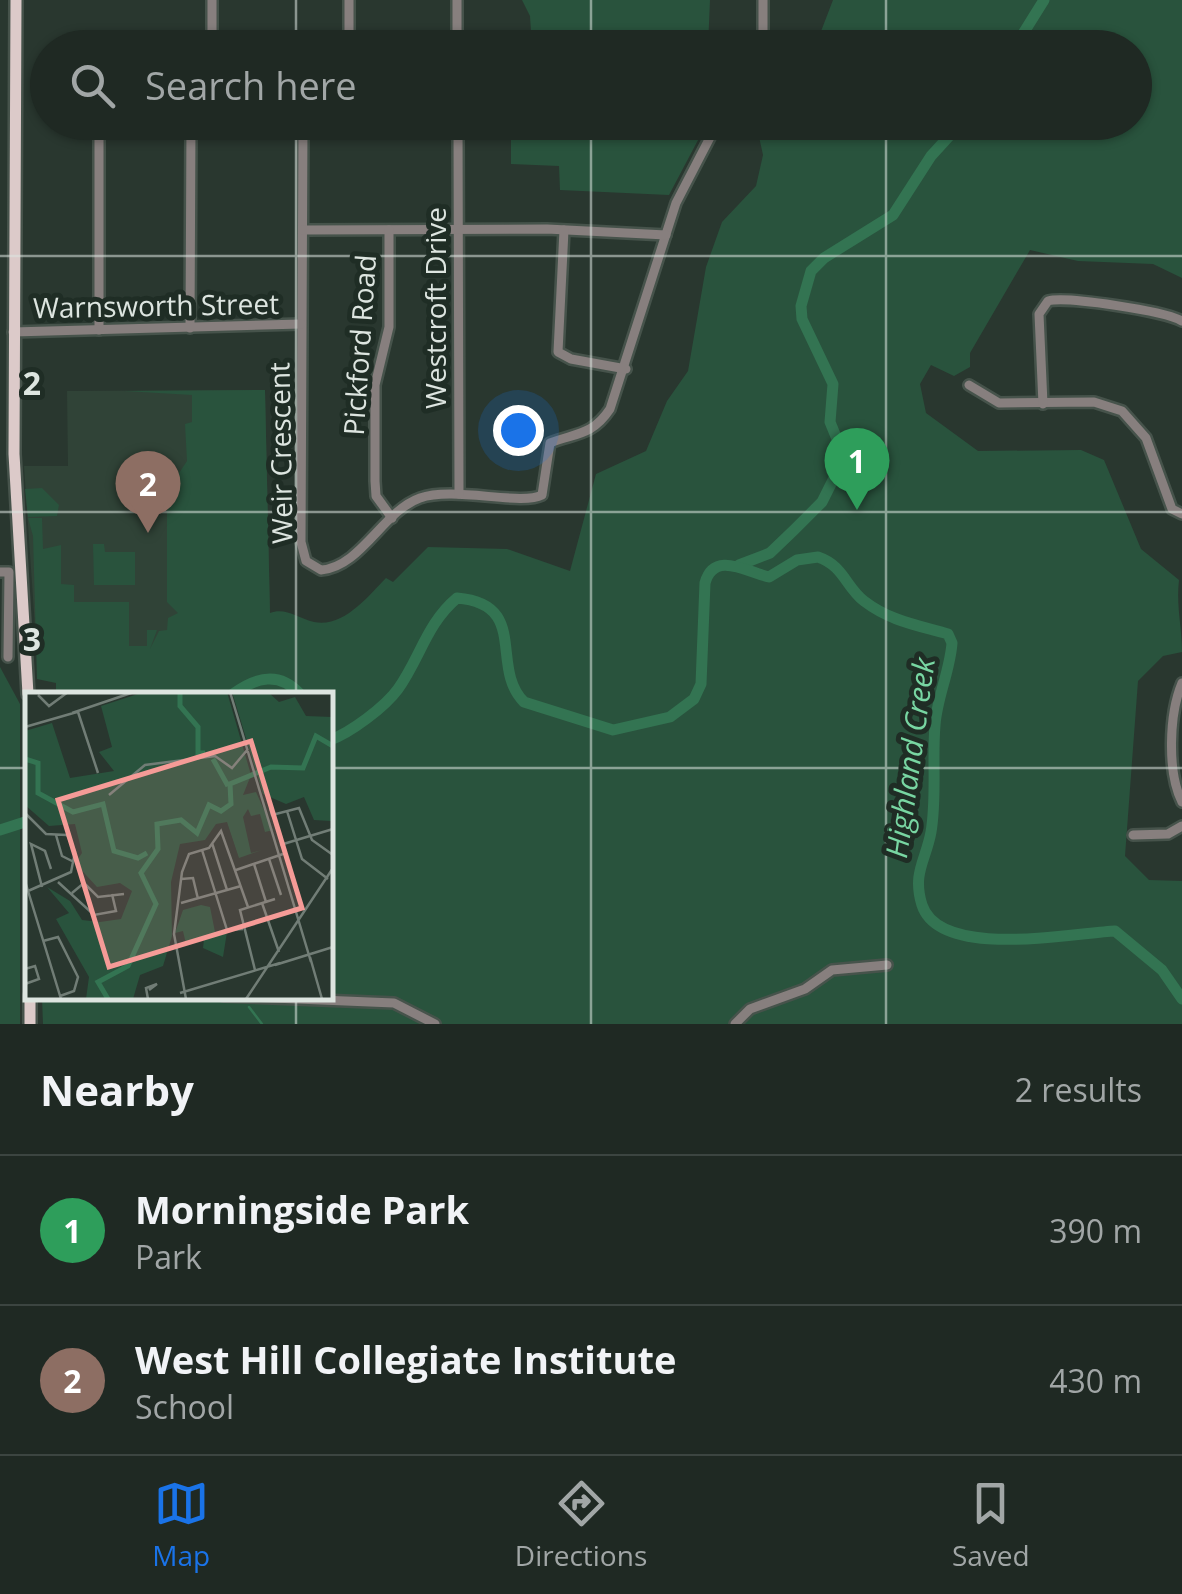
<!DOCTYPE html>
<style>
body{margin:0;font-family:"Open Sans",sans-serif;background:#27312b;color:#f1f3f6}
.you{position:absolute;left:518px;top:430px;width:35px;height:35px;margin:-25px;border:8px solid #fff;border-radius:50%;background:#1a73e8;box-shadow:0 0 0 15px #1a73e833}
.badge{display:grid;place-items:center;width:65px;height:65px;border-radius:50%;background:#1a73e8;color:#fff;font-size:32px;font-weight:700}
.pin{position:absolute;translate:-50% -82px;filter:drop-shadow(0 2px 5px #0008)}
.pin::after{content:'';position:absolute;top:52px;width:35px;height:30px;background:inherit;clip-path:polygon(0 0,100% 0,50% 100%)}
.list{margin:0;padding:0;list-style:none}
h2{display:flex;justify-content:space-between;align-items:center;height:130px;margin:0;padding:0 40px;font-size:42px}
h2 small{font-size:32px;font-weight:400;color:#a1a6a6}
.list li{display:grid;grid-template-columns:65px 1fr auto;gap:30px;align-items:center;box-sizing:border-box;height:150px;padding:0 40px;border-top:2px solid #3c4541}
.list b{display:block;font-size:38px;white-space:nowrap}
.list p{margin:0;font-size:32px;white-space:nowrap;color:#a1a6a6}
.list em{font-size:32px;font-style:normal;color:#a1a6a6}
.icon{flex:none;width:55px;height:55px;fill:none;stroke:currentColor;stroke-width:2;stroke-linecap:round;stroke-linejoin:round}
.map{position:relative;flex:none;width:1182px;height:1024px;overflow:hidden}
.search{position:absolute;background:#1f2923;box-shadow:0 2px 8px #0004;left:30px;right:30px;top:30px;height:110px;display:flex;align-items:center;gap:25px;box-sizing:border-box;padding:0 35px;border-radius:55px;color:#a1a6a6;font-size:38px}
.sheet{height:430px;background:#1f2923}
nav{display:flex;justify-content:space-around;align-items:center;box-sizing:border-box;height:140px;border-top:2px solid #3c4541;background:#1f2923;font-size:28px;color:#a1a6a6}
nav a{display:grid;justify-items:center;gap:5px}
nav .on{color:#1a73e8}
.map>svg:first-child{display:block}
.built{fill:#304337}
.green{fill:#29533d}
.lines{fill:none;stroke-linecap:round;stroke-linejoin:round}
.stream{stroke:#337452;stroke-width:2.5}
.river{stroke:#337452;stroke-width:11}
.minor-casing{stroke:#46534b;stroke-width:14}
.major-casing{stroke:#46534b;stroke-width:16}
.minor{stroke:#877f7e;stroke-width:9}
.major{stroke:#dccac9;stroke-width:11}
.grid{fill:none;stroke:#dde5e0;stroke-width:2.5;stroke-opacity:0.55}
.labels{text-anchor:middle;stroke-width:10;stroke-linejoin:round;paint-order:stroke}
.street-label{font-size:28px;fill:#dde5e0;stroke:#1f2d25}
.water-label{font-size:30px;font-style:italic;fill:#78d6a2;stroke:#1f2d25}
.inset-river{fill:none;stroke:#337452;stroke-width:5}
.inset-road{fill:none;stroke:#717d76;stroke-width:2.5}
.view{fill:#f59b97;fill-opacity:0.15;stroke:#f59b97;stroke-width:5}
.inset-edge{fill:none;stroke:#dde5e0;stroke-width:5}
.grid-label{font-size:32px;text-anchor:middle;font-weight:bold;fill:#dde5e0;stroke:#1f2d25;stroke-width:10;stroke-linejoin:round;paint-order:stroke}
</style>
<div class="map">
<svg width="1182" height="1024" viewBox="0 0 1182 1024">
<rect width="100%" height="100%" fill="#29372f"/>
<!-- built -->
<polygon class="built" points="265,390 270,613 199,645 38,671 24,466 68,466 67,391"/>
<!-- green -->
<g class="green">
<polygon points="522,0 710,0 708,47 532,47 530,16"/>
<path d="M833,0H1182V278L1153,264L1078,261L1030,250L970,353V367L954,376L931,365L920,384L926,413L978,451L1081,450L1104,460L1141,549L1179,580C1176,606 1182,627 1182,652L1163,656L1138,681L1125,856L1149,880L1182,881V1024H43L42,997L330,996V694H56V683L37,679L33,536L28,518H42L43,549L61,545V584L74,585V602H129V646H147V630H157L150,649L159,631L167,630L168,618L178,613L167,602V491L187,461L185,424L192,422V395L124,391L265,390L270,613C285,607 298,618 314,622C344,628 368,596 386,578L393,582L428,547L507,549L570,571L596,474L646,451L667,401L688,371L706,267L722,222L756,186L763,155L756,123L1134,122V48L815,47Z"/>
<polygon points="511,123 511,122 707,123 669,195 560,190 559,166 511,164"/>
<polygon points="42,488 59,505 57,516 28,517 25,489"/>
<polygon points="93,544 104,544 105,552 135,552 135,585 94,585"/>
<polygon points="0,667 20,704 20,1024 0,1024"/>
</g>
<g class="lines">
<!-- stream -->
<polyline class="stream" points="249,1007 262,1024"/>
<!-- river -->
<g class="river">
<polyline points="1014,48 1044,0"/>
<polyline points="739,565 770,553 794,530 822,502 839,468 839,444 830,422 833,384 802,319 801,306 811,271 824,258 893,215 931,156 962,122"/>
<path d="M233,694C256,677 279,671 300,694"/>
<path d="M330,740C350,733 385,707 398,689C420,658 427,623 457,598C530,604 489,667 524,702L613,730L670,717L694,699L701,684L705,583C714,550 747,572 769,577L797,560L818,557C844,566 845,586 864,601C890,621 917,625 948,634L952,643C950,671 937,697 935,725C932,760 937,797 931,832C926,860 912,873 922,905C940,960 1073,933 1115,931L1162,970L1182,999"/>
<polyline points="0,830 28,821"/>
</g>
<!-- minor casing -->
<g class="minor-casing">
<g id="minor">
<polyline points="212,0 212,48"/>
<polyline points="457,0 457,48"/>
<polyline points="763,0 763,48"/>
<polyline points="349,48 349,0"/>
<polyline points="99,122 99,330"/>
<path d="M303,122L301,542L306,561L321,570C361,567 383,511 420,498C453,486 521,506 542,495L550,443C575,433 592,436 610,409L676,203L718,122"/>
<polyline points="458,122 459,494"/>
<polyline points="303,230 547,229 666,235"/>
<polyline points="389,230 389,327 375,385 375,481 376,496 392,518"/>
<polyline points="564,230 558,352 571,359 626,369"/>
<polyline points="190,328 191,122"/>
<polyline points="13,332 301,324"/>
<polyline points="969,385 999,403 1094,402 1122,411 1146,438 1172,509 1182,514"/>
<path d="M1043,404L1039,314L1048,301C1066,296 1165,311 1182,321"/>
<polyline points="0,572 9,572 8,657"/>
<path d="M1182,683C1169,714 1167,772 1182,802"/>
<polyline points="1133,835 1168,834 1182,826"/>
<polyline points="224,996 394,1003 435,1024"/>
<polyline points="735,1024 750,1009 805,989 832,970 887,965"/>
</g>
</g>
<!-- major casing -->
<g class="major-casing">
<g id="major">
<polyline points="16,0 14,454 28,694"/>
<polyline points="30,1024 30,996"/>
</g>
</g>
<!-- minor -->
<use href="#minor" class="minor"/>
<!-- major -->
<use href="#major" class="major"/>
</g>
<!-- grid -->
<path class="grid" d="M296,0V48M591,0V48M886,0V48M296,122V694M591,122V1024M886,122V1024M0,256H1182M0,512H1182M0,768H28M330,768H1182M296,996V1024"/>
<g class="labels">
<!-- street labels -->
<g class="street-label">
<text transform="translate(156 306) rotate(-1)" y="10">Warnsworth Street</text>
<text transform="translate(436 308) rotate(-90)" y="10">Westcroft Drive</text>
<text transform="translate(360 345) rotate(-86)" y="10">Pickford Road</text>
<text transform="translate(281 453) rotate(-91)" y="10">Weir Crescent</text>
</g>
<!-- water labels -->
<g class="water-label">
<text transform="translate(911 758) rotate(-82)" y="10">Highland Creek</text>
</g>
</g>
<!-- overview -->
<g transform="translate(25 692)">
<rect width="308" height="308" fill="#29372f"/>
<path d="M119,0H202L226,83L218,103L231,100L248,138L240,140L235,122L226,124L223,117L218,125L226,161L237,158L214,166L202,130L191,132L180,148L155,152L146,190L147,244L138,274L115,283L108,307H61L64,285L31,227L44,221L22,195L45,209L57,228L75,230L96,227L107,199L95,191L72,195L50,171L57,161L50,132L24,134L0,113V39L27,31L45,86L89,79L74,60L87,55L76,14ZM207,0L244,1L254,10L270,5L281,24L307,25L306,129L289,128L279,105L261,112L238,102ZM176,213L185,215L190,240H202L198,265L178,256L179,247L161,252L158,239L150,241L158,218Z" fill="#29533d"/>
<path class="inset-river" d="M155,0V14L173,35V61H180M0,67L13,71V101L48,120L78,112L89,159L113,166L122,161M188,67L203,94M83,307L73,290L103,274L131,212L116,181L133,157L132,132L156,128L172,141L184,113L196,119L206,112L205,92L246,75L278,76L291,44L308,54"/>
<path class="inset-road" d="M205,0L286,270M13,3L24,14L43,0M53,20L73,81M47,21L109,0M0,35L52,20M84,103L120,73L190,64L207,76L223,57M245,116L247,123L274,116L287,148L308,163M262,119L277,167L303,187M0,121L21,142L42,143M31,143L37,164L49,170M187,151L202,198M255,153L308,137M177,158L202,238L218,237M244,167L256,203M229,172L241,210M211,178L258,162M156,187L168,186L173,207M0,189L36,307M33,190L69,223L91,219L87,202M17,195L6,152L20,159L26,177M3,199L46,180L50,160L42,143M47,201L59,191L73,205L99,202M156,211L216,194M237,211L254,260M18,249L33,245L53,285L49,299L35,304M285,265L297,307M250,273L308,255M0,277L10,274L14,287L0,292M230,278L215,218L250,207M155,301L255,271M123,307L121,296L132,292L124,298M161,307L149,242L157,180L164,162L184,156L196,139L223,215M221,307L308,176"/>
<path class="view" d="M226,49L277,216L84,275L33,108Z"/>
<rect width="308" height="308" class="inset-edge"/>
</g>
<g class="grid-label">
<text x="32" y="395">2</text>
<text x="32" y="651">3</text>
</g>
</svg>
<div class="you"></div>
<div class="pin badge" style="left:857px;top:510px;background:#2e9e5b">1</div>
<div class="pin badge" style="left:148px;top:533px;background:#8d6e63">2</div>
<div class="search"><svg class="icon" aria-label="search" viewBox="0 0 24 24"><circle cx="10" cy="10" r="6"/><path d="M15 15l6 6"/></svg>Search here</div>
</div>
<section class="sheet">
<h2>Nearby<small>2 results</small></h2>
<ul class="list">
<li><span class="badge" style="background:#2e9e5b">1</span><div><b>Morningside Park</b><p>Park</p></div><em>390 m</em></li>
<li><span class="badge" style="background:#8d6e63">2</span><div><b>West Hill Collegiate Institute</b><p>School</p></div><em>430 m</em></li>
</ul>
</section>
<nav>
<a class="on"><svg class="icon" aria-label="map" viewBox="0 0 24 24"><path d="M3 6l6-2 6 2 6-2v14l-6 2-6-2-6 2zM9 4v14M15 6v14"/></svg>Map</a>
<a><svg class="icon" aria-label="directions" viewBox="0 0 24 24"><path d="M12 3l9 9-9 9-9-9zM9 14v-3h6M13 9l2 2-2 2"/></svg>Directions</a>
<a><svg class="icon" aria-label="saved" viewBox="0 0 24 24"><path d="M7 4h10v16l-5-4-5 4z"/></svg>Saved</a>
</nav>
